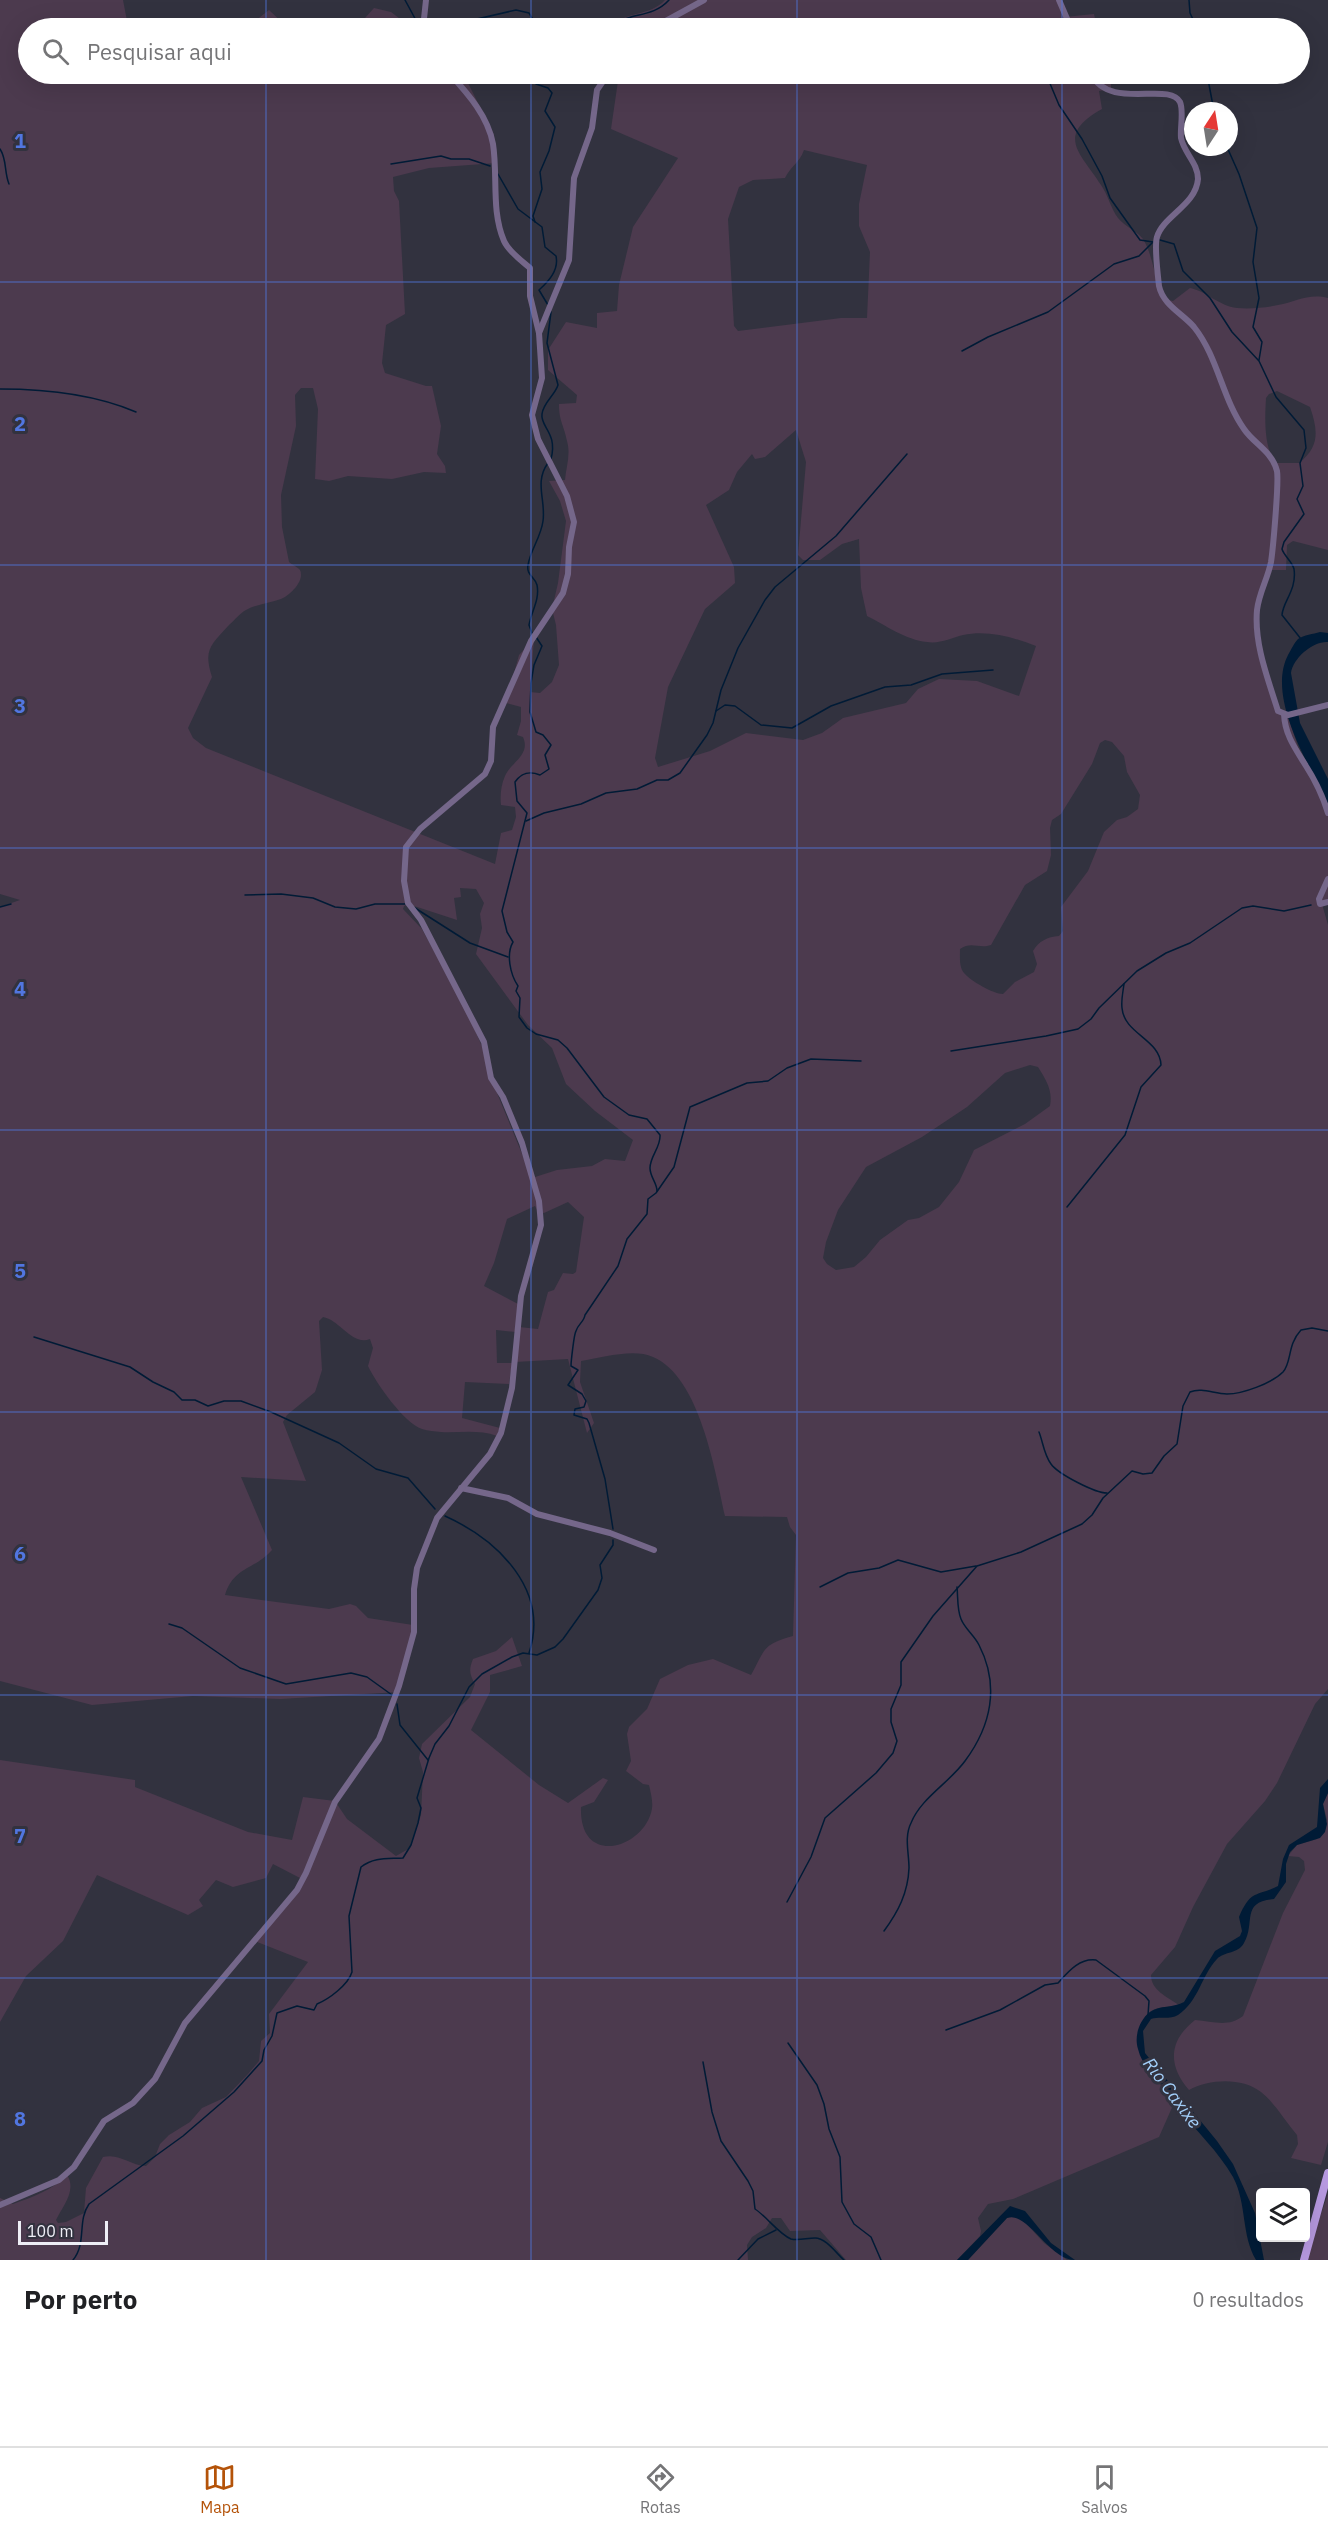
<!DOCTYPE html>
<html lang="pt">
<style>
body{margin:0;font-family:"IBM Plex Sans",sans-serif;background:#f2f2f2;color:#202124}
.controls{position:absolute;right:18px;bottom:18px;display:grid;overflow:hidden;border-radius:6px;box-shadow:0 6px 24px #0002}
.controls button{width:54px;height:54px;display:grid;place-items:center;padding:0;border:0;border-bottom:2px solid #e0e0e0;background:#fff;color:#202124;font:30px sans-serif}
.compass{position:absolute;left:1184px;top:102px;width:54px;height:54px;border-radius:50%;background:#fff;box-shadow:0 6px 24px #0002;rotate:12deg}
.scale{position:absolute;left:18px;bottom:15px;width:90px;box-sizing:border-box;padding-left:6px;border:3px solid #eeeef6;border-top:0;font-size:16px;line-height:21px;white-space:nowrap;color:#eeeef6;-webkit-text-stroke:4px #32323f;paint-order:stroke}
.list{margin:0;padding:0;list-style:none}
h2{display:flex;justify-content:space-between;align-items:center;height:78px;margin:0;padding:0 24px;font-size:26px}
h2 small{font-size:20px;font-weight:400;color:#757577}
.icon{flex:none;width:33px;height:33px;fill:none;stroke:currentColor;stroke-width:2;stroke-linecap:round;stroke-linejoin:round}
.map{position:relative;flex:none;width:1328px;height:2260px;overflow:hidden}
.search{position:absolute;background:#fff;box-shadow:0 6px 24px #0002;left:18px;right:18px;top:18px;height:66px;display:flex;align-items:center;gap:15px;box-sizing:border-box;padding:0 21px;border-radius:33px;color:#757577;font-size:22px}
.sheet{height:186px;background:#fff}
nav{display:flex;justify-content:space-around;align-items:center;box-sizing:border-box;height:84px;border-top:2px solid #e0e0e0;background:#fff;font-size:16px;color:#757577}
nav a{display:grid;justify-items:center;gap:3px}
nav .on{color:#b45309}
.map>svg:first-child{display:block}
.green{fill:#4c3a4e;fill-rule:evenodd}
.water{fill:#001b36}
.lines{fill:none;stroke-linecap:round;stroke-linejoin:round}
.stream{stroke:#001b36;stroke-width:1.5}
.minor{stroke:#75678a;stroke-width:6}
.major{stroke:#b698df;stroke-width:8}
.grid{fill:none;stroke:#5176e0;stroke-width:1.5;stroke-opacity:0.55}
.labels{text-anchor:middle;stroke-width:6;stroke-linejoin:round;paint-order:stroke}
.water-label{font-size:18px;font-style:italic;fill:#a2cef9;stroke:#32323f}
.grid-label{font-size:20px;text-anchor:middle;font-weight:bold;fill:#5176e0;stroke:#32323f;stroke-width:6;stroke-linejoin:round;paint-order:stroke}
</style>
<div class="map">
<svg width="1328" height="2260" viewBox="0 0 1328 2260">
<rect width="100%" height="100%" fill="#32323f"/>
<!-- green -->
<g class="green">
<path d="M0,0H123L128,26L134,28H28V74H459L468,83L494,135L496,163L429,168L393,177L394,191L399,201L405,314L386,325L382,363L385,373L426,386H432L441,426L437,454L445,466L446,473L424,472L392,479L348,476L329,481L315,479L318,409L313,388H301L295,395L296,426L281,495L282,527L289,562C292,565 298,567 300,570C305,581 290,595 281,599C270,603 257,604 246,610C240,613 235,620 229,625C211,645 203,649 212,677L188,728L193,738L206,748L495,864L501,833L512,830L516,817L515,807L501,805C500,795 501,785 505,776C511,762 531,755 523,737L517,735L521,721V707L506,703L519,655L534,639L530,692L540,693L552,682L559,665L556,625L552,609L558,583L566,521L560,501L549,481L565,480C566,467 571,455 567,441C564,425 559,422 559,404L576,403L577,395L548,370V350L566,322L597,328V313L617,311L619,285L633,227L678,158L611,129L619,74H1111V89L1099,91L1102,109C1054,136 1081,153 1101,185C1108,195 1111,209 1118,218C1125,227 1136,230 1143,239C1154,257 1154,281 1165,299L1173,301L1190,288C1206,291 1219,306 1237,308C1249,309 1266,308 1278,305C1296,302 1308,293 1328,298V550L1293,541L1287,545L1286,570H1269L1258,609L1257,630L1275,704L1288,716L1298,747L1328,804V902L1322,904L1328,925V1689L1315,1704L1277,1783L1265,1801L1227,1844L1193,1907L1175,1947L1151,1975C1151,1990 1167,1997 1179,2005C1170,2007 1159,2006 1151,2011C1146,2014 1143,2020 1141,2026C1129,2059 1158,2077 1174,2103L1159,2137L1013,2199L988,2204L978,2218L981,2231L980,2236L957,2260H846L820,2230L790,2231L781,2218H772L766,2228L752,2237L747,2245L748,2260H0V2198L13,2204C33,2197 52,2190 67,2175C77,2190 63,2206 56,2220L58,2223L66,2222L84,2213L86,2188L103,2157C120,2153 129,2165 146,2166L155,2157L160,2144L169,2135L190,2122L202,2108L226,2097L248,2074L259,2061L261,2041L270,2033L269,2014L308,1962L252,1940L301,1886L300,1878L273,1864L266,1878L233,1887L216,1880L199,1900L203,1906L188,1915L97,1875L63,1941L26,1976L0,2022V1760L135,1780V1787L248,1832L292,1840L303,1797L335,1801L347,1819L396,1856L410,1848L421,1815L423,1772L419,1758L422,1744L470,1697L475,1684C469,1674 469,1669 473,1659L496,1651L512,1637L522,1666L490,1675V1692L471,1730L539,1785L568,1803L603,1778L608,1780L594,1802L581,1807C579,1866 640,1850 651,1813C654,1804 651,1794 649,1785L643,1784L626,1771L631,1761L627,1734L629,1727L647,1709L660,1679L688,1665L713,1659L751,1675C766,1648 762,1645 793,1636L796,1535L790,1527L787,1517L725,1516C715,1471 700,1377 653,1357C633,1348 602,1358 581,1361L580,1382L594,1423L587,1433L568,1359L515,1362L516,1332L496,1330L497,1363H512L509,1384L465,1382L462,1418L500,1428L497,1436C479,1429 459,1433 441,1432C435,1431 428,1431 422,1429C404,1423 376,1383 368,1366L373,1348L370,1339C352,1346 340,1320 323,1317L319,1321L322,1370L317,1386L315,1392L287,1415L283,1422L306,1481L241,1477L272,1550C255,1570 234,1566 225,1595L329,1609L350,1604L356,1606L368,1618L413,1625L399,1692L280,1699L193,1696L92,1705L0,1681V907L20,900L0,894ZM804,150L867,165L859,204V226L870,252L867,318H841L738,331L734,326L728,219L739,187L753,180L785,178C790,167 800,162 804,150ZM1277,391L1310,407C1318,430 1320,447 1299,463H1277C1263,450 1265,416 1266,398L1269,394ZM796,430L806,462L798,555L803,560H820L842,544L859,539L861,588L867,616C885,625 906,640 927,642C940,644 951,638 963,635C988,630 1013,637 1036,646L1019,696L977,681L939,679L918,689L906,703L843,718L822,733L803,740L746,733L710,751L658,767L655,758L668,687L705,609L735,583L734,567L706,505L729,490L737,472L752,454L755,459L765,457ZM1105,740L1112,742L1124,756L1127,772L1140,795L1138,809L1127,817L1117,820L1104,832L1088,871L1061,907L1063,931L1059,936C1047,937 1039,941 1033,951L1037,964L1034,972L1015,982L1003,994C993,994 971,981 964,973C959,967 960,957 960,949C971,941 979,949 991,945L1025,885L1047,871L1051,855L1050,828L1052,820L1061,814L1092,764L1100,743ZM460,888L476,889L484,903L480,914L482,928L476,954L528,1025L552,1048L566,1084L595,1111L633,1140L625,1161L605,1159L592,1166L557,1170L532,1178L490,1076L485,1053L465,1008L422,929L403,909L404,906L408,904L457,920L454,898L461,897ZM1030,1065L1038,1067C1046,1080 1053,1090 1050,1106L1025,1124L974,1150L959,1182L939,1207L919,1218L908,1220L880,1240L866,1257L854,1267L836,1270L827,1264L823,1258L826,1242L838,1210L866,1167L922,1137L967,1107L1005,1073ZM568,1202L584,1217L576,1272L573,1274L563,1273L554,1290L548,1292L538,1329L519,1327L520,1305L484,1286L494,1263L507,1219L535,1206L538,1212L544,1213Z"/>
<path d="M665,0H1058L1065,17L1094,14L1097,28H610C625,10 650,17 665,0Z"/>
<polygon points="374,8 391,12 412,28 356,28"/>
<polygon points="269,10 288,28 246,28"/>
<path d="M1328,1793V2142L1321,2165L1291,2158L1298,2144L1297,2135C1285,2121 1275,2103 1261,2092C1242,2077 1209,2079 1189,2090C1168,2066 1168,2041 1195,2020C1212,2021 1228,2028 1243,2016L1283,1913L1305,1870L1304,1861L1299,1857L1288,1856L1297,1845L1317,1839L1327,1820L1323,1804Z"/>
<polygon points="1328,2194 1328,2260 1307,2260 1313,2237"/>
<polygon points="1014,2216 1022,2219 1044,2243 1067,2260 968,2260 1007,2218"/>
</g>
<!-- water -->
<g class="water">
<path d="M1320,632L1328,633V642C1313,641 1293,658 1291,673L1300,723L1328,779V804C1310,766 1266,698 1288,655C1291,650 1294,643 1298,639C1304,635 1313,634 1320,632Z"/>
<path d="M1328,1779V1793L1323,1804L1327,1824L1325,1832L1320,1838L1297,1845L1290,1852L1286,1864V1882L1274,1899C1240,1902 1256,1922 1244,1943C1238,1954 1225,1951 1217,1959C1201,1976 1199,2001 1178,2015C1170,2020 1160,2016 1151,2019L1143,2031L1145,2053L1217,2141L1233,2164L1255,2213L1264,2260H1256C1241,2235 1247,2203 1233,2177C1218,2151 1197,2132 1179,2109C1173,2102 1169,2094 1163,2086C1154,2073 1142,2066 1138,2049C1134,2037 1139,2020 1150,2012C1160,2005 1174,2008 1184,2002L1215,1951L1240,1936L1242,1931L1239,1917C1251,1889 1256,1897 1278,1886L1283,1859L1289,1845L1317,1827L1320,1788Z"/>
<path d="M1010,2206L1025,2211L1051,2243L1075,2260C1049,2260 1027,2210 1007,2218L968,2260H957Z"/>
</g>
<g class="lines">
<!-- stream -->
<g class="stream">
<polyline points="405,0 418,24"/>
<polyline points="1189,0 1190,13 1197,28"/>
<polyline points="438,28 516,10 529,13 538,28"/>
<path d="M613,28C625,11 651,20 669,0"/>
<polyline points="1046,74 1059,105 1082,139 1102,176 1110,198 1140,240 1153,242"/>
<polyline points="1207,74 1214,111"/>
<polyline points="1227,147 1239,174 1257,228 1253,262 1259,298 1253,327 1262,342 1259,360"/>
<path d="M0,149C7,159 4,172 9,184"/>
<polyline points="391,164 441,156 451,159 469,159 490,166"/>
<path d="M498,174L518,209L542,227L545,247L556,256C559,270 549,281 539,290L548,305"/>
<polyline points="535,222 533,216 542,189 540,172 549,151 555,127 545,111 552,93 548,88 536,84 535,79 538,74"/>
<path d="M1160,240L1174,244L1183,271L1210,298L1232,332L1259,361L1276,397L1304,430L1306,448L1300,463L1303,486L1297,499L1304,514L1284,542L1282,549C1284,556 1292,561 1294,569C1297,590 1283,601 1282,615L1301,639"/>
<polyline points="962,351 988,337 1048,312 1114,264 1139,256 1152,243"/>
<path d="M0,389C46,389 94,394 136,412"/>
<path d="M551,459C558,433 540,427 542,414C543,403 555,395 558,385L547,343L551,312"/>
<path d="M532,633L529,625C531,612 540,600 537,585C535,577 526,575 528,565C530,551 541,537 543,521C546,500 534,482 548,463"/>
<path d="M536,637L542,646L534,665L531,683L530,712L536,732L543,735L551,745L545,755L549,769L540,775C530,771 522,772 515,782L517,801L527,813L502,911L507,932L513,942C506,954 510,974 518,986L516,991L520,998L519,1017L527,1028L536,1034L558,1040L567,1048L604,1097L629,1115L647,1119L660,1135C661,1147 650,1156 650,1168C650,1177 657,1183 657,1191"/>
<polyline points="716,711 725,705 735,706 761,725 792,728 831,706 885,687 911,685 942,674 993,670"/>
<polyline points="526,821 544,813 581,804 606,793 637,789 657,780 668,780 680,773 707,735 713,723 721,690 738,648 765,600 775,587 836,536 907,454"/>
<polyline points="245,895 281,894 313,898 335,907 356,909 375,904 405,904"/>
<polyline points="0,907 11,904"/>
<polyline points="415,908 470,943 508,957"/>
<polyline points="951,1051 1046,1036 1078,1029 1091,1019 1099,1008 1137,971 1166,953 1190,943 1242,908 1253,906 1284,911 1311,905"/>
<path d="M1067,1207L1125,1135L1141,1087L1161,1065C1160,1039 1124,1034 1122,1008C1121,1000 1123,992 1124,984"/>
<polyline points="34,1337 130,1367 153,1382 174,1392 182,1400 195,1400 208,1406 224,1401 241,1401 271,1412 339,1443 376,1469 408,1478 435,1509"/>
<path d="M1039,1432C1043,1442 1044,1455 1051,1464C1058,1474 1095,1493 1107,1493"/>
<path d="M445,1516C498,1540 550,1590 529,1653"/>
<path d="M613,1529L605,1479L589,1423L587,1419L574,1415L575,1409L584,1407L586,1401L582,1394L568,1385L578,1370L571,1366C571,1362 574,1334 576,1331C578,1324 584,1322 585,1315L618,1266L627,1239L647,1214L648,1199L656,1193L674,1167L690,1107L747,1083L768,1081L787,1068L811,1059L861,1061"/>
<polyline points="820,1587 848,1573 879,1568 898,1560 941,1572 976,1566"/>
<polyline points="169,1624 182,1628 240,1668 286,1684 351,1673 367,1677 392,1695"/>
<polyline points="397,1704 400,1725 428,1760"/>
<path d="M787,1902L811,1857L825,1818L876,1773L893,1753L897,1741L891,1722V1709L901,1685V1662L933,1616L977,1566L1021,1552L1082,1524L1092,1515L1103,1498L1132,1471L1143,1474L1152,1473L1164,1456L1177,1444L1183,1406L1190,1392C1202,1387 1214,1394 1227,1394C1243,1394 1272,1383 1283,1372C1292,1362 1287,1345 1301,1330L1312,1328L1328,1331"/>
<path d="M884,1931C898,1912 908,1893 909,1868C909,1853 904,1837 911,1823C921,1798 949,1783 965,1761C991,1726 1000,1686 979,1645C974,1635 965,1629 961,1619C957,1610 958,1597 957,1587"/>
<path d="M946,2030L1000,2010L1045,1985L1058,1983C1068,1972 1079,1958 1096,1960L1145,1996L1149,2001L1148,2015"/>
<polyline points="788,2043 817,2085 824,2104 829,2129 840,2157 842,2202 854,2224 871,2237 881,2260"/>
<path d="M703,2062L712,2112L721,2141L748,2181L753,2191L755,2209C767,2217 779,2234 791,2239C798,2241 807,2238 815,2238C826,2238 836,2253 844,2260"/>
<path d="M73,2260C87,2243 77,2221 89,2204L183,2136L234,2092L262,2061L264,2050L272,2036L277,2013L297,2006L314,2010L317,2004C329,1999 348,1985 352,1972L349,1916L361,1867C374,1857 387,1859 403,1858L411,1845L418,1823L421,1808L417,1798L429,1758L435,1744L449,1726L469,1687L482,1674L512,1657L523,1653L537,1655L555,1647L563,1639L598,1590L602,1578L600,1565L613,1545V1540"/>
<polyline points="738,2260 758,2239 776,2230"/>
</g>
<!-- minor -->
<g class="minor">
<polyline points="1059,0 1071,28"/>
<polyline points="423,28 426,0"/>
<polyline points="653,28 704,0"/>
<path d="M450,74C468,94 488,116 493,144C498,176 491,211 504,241C509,252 522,261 530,268V296L539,333"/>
<path d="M1091,74C1110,111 1169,81 1180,102C1184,111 1180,127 1181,138C1184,153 1198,163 1198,179C1196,205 1163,216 1157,237C1154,246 1158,276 1159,286C1163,305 1183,314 1194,327C1218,357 1222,398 1244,429C1254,444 1272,451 1277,471C1279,482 1273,549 1271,562C1268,578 1259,593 1257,610C1254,644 1268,679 1278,711L1288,715L1328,705"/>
<path d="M1284,714C1285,735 1295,748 1306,766C1315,780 1323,797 1328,813"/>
<polyline points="1328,879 1319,899 1320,904 1328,902"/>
<polyline points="461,1488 508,1498 537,1514 610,1533 654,1550"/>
<polyline points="0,2205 59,2180 74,2167 104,2121 133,2103 155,2079 185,2023 297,1890 306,1873 335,1802 379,1739 399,1686 414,1632 414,1589 417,1568 437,1518 490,1454 501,1433 512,1388 521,1296 541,1225 539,1201 522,1143 503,1097 491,1078 484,1042 421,920 408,903 404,881 406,847 420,829 485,774 491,761 493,727 531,641 563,593 568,574 569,547 574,522 567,496 538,439 532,415 542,378 539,333 569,260 574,178 592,128 597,90 608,74"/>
</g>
<!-- major -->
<polyline class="major" points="1304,2260 1328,2173"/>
</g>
<!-- grid -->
<path class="grid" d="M266,0V28M531,0V28M797,0V28M1062,0V28M266,74V2260M531,74V2260M797,74V2260M1062,74V2260M0,282H1328M0,565H1328M0,848H1328M0,1130H1328M0,1412H1328M0,1695H1328M0,1978H1328"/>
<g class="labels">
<!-- water labels -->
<g class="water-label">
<text transform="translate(1172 2093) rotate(53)" y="6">Rio Caxixe</text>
</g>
</g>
<g class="grid-label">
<text x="20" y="148">1</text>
<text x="20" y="431">2</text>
<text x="20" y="713">3</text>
<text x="20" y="996">4</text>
<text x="20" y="1278">5</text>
<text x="20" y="1561">6</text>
<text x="20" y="1843">7</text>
<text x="20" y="2126">8</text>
</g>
</svg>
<div class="controls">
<button><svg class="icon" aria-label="layers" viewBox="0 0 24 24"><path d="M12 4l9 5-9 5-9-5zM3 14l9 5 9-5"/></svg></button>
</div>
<svg class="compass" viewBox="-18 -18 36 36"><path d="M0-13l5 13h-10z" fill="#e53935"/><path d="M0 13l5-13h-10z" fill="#757577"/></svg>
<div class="scale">100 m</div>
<div class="search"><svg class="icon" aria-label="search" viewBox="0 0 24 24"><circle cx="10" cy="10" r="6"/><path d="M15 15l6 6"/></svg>Pesquisar aqui</div>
</div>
<section class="sheet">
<h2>Por perto<small>0 resultados</small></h2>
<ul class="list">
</ul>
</section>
<nav>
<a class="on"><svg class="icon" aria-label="map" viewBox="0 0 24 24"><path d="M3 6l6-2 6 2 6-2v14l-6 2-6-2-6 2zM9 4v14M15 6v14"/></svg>Mapa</a>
<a><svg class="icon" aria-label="directions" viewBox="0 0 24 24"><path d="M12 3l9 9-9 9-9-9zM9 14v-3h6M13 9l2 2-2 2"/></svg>Rotas</a>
<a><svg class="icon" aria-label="saved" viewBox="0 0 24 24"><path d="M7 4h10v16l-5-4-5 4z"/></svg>Salvos</a>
</nav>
